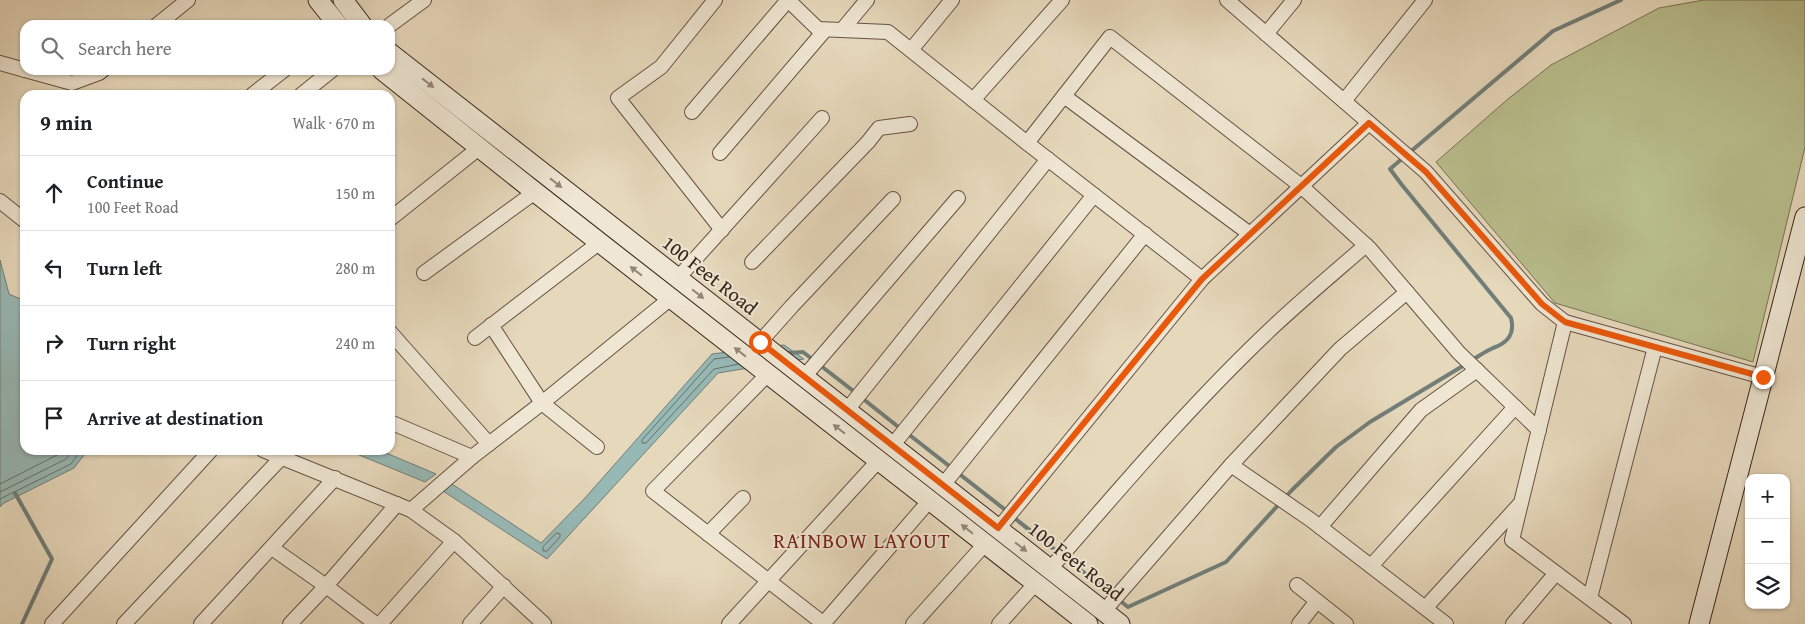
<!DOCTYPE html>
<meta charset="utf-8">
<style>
body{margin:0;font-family:"Gentium Book Plus",serif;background:#f2f2f2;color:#202124}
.controls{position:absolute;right:15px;bottom:15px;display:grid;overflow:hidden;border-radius:10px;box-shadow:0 1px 4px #0004}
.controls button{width:45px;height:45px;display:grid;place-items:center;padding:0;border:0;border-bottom:1px solid #e0e0e0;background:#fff;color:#202124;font:25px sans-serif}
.stop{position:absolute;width:15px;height:15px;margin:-11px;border:4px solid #ea580c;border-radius:50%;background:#fff}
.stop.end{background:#ea580c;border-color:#fff;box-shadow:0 1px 5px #0008}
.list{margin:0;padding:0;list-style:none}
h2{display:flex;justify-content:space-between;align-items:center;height:65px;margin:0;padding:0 20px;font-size:21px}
h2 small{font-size:16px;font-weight:400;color:#757577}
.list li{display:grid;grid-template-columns:32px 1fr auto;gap:15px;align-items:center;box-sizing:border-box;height:75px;padding:0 20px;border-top:1px solid #e0e0e0}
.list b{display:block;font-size:19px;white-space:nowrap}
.list p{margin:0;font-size:16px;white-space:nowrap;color:#757577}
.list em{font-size:16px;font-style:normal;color:#757577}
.icon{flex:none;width:28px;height:28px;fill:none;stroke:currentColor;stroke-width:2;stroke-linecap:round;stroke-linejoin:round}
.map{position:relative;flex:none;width:1805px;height:624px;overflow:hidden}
.search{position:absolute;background:#fff;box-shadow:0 1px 4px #0004;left:20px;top:20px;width:375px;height:55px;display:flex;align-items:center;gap:12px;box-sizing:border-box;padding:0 18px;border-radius:15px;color:#757577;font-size:19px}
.panel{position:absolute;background:#fff;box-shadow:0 1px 4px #0004;left:20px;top:90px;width:375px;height:365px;border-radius:15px}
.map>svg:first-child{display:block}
.green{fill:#b9be8d;stroke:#787255}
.water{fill:#97b9b6;stroke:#717e79}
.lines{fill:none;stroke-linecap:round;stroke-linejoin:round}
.shore{stroke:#68706a;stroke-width:1}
.stream{stroke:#717e79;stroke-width:4}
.street-casing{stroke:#645244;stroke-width:16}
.secondary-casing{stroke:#38261d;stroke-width:21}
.street{stroke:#efe6d3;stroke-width:14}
.secondary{stroke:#efe6d3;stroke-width:19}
.oneway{fill:#948678}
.route{stroke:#ea580c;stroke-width:6}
.labels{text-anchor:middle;stroke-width:4;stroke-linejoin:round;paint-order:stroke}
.street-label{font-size:20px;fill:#38261d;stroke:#efe6d3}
.neighbourhood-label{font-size:21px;letter-spacing:1px;fill:#7a1f14;stroke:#efe6d3}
</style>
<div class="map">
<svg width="1805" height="624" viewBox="0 0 1805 624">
<rect width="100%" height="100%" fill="#e6d8bb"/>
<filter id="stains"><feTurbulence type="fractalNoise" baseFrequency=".004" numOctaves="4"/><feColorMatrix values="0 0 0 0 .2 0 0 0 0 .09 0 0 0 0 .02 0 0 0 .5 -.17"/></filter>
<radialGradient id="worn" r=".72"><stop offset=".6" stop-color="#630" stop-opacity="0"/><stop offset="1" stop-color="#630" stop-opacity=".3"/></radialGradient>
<!-- green -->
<polygon class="green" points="1704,0 1805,0 1805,147 1753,362 1555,303 1436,162 1508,99 1551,65 1659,8"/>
<!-- water -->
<g class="water">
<polygon points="0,260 9,294 25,301 25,316 20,314 25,319 25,450 88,450 74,468 4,503 0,507"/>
<polygon points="784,345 804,359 718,373 547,559 443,491 452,484 541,543 585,498 712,354"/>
<polygon points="347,450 379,450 436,474 425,482"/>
</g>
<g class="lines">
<!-- shore -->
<g class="shore">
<polyline points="729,357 714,359 642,440 642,443 646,443 714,369 739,364"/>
<polyline points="0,484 61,453 64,450"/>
<polyline points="0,492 66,459 74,450"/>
<polyline points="0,499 71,464 81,450"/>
<polygon points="557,533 560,534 560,537 547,551 543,551 543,547"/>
</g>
<!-- stream -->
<g class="stream">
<polyline points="788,353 803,352 856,393"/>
<path d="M1472,360C1479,356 1486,351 1493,348C1508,343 1515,334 1511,318L1402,185L1390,169L1553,31L1621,0"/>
<polyline points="862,398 901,429"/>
<polyline points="907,433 1008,512"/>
<polyline points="15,493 52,559 22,624"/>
<polyline points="1013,517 1128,607 1226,562 1292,490 1336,447 1370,422 1466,364"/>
</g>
<!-- street casing -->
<g class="street-casing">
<g id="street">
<polyline points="715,0 661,67 618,98 722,230"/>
<polyline points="788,0 818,29 888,32 1027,143"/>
<polyline points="1227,0 1426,172 1542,304 1565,322 1763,377"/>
<polyline points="157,25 188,0"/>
<polyline points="390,25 424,0"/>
<polyline points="842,30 867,0"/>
<polyline points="1266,34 1294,0"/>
<polyline points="911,50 952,0"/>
<polyline points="0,63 25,70"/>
<polyline points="25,70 72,83 99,73 103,70"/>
<polyline points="252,95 284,70"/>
<polyline points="301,95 332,70"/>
<polyline points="1064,96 1250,234"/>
<polyline points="973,100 1062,0"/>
<polyline points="1344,101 1425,0"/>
<polyline points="692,112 788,0"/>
<polyline points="720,153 825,30"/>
<polyline points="0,201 25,221"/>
<polyline points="390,219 479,148"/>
<polyline points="752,262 868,142 879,128 910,124"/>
<polyline points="424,273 535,192"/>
<polyline points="678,278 822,118"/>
<polyline points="1202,279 1027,143 1110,37 1301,186 1370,249 1459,353 1539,430"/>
<polyline points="1565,322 1512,540 1624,624"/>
<polyline points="390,332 489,444"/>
<polyline points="475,338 600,242"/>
<polyline points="760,342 792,306 893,199"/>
<polyline points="768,374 653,491 824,624"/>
<polyline points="804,377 958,198"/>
<polyline points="847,410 1048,159"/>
<polyline points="390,422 472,457"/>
<polyline points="892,446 1094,195"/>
<polyline points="597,447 542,403 671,298"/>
<polyline points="263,450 411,510 454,541 544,624"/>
<polyline points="1231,465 1340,349 1407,292"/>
<polyline points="943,485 1145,234"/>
<polyline points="411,510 472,457 542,403 491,325"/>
<polyline points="1320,527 1421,410 1477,370"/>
<polyline points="998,529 1202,279 1369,123"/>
<polyline points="708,534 743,498"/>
<polyline points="272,548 326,586 376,624"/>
<polyline points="1371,566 1515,407"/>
<path d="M1050,569C1122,486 1194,401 1274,326C1304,298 1335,272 1366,245"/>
<polyline points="1297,585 1346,624"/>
<polyline points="1590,598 1655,347"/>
<polyline points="1426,607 1519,505"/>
<polyline points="1104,611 1231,465 1311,520 1446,624"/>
<polyline points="52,624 211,450"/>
<polyline points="124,624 282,457"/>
<polyline points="201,624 335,478"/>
<polyline points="290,624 326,586 397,504"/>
<polyline points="380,624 454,541"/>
<polyline points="470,624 504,586"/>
<polyline points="729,624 879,460"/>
<polyline points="823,624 930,500"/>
<polyline points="913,624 985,544"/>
<polyline points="999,624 1036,583"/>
<polyline points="1299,624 1317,601"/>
<polyline points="1513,624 1556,573"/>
</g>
</g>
<!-- secondary casing -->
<g class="secondary-casing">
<g id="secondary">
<polyline points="318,0 338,25"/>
<polyline points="343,0 362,25"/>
<polyline points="390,53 1120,624"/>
<polyline points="382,70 535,192 1088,624"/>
<polyline points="1699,624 1805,217"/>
</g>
</g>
<!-- street -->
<use href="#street" class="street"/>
<!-- secondary -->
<use href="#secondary" class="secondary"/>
</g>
<!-- one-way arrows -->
<defs><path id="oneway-solid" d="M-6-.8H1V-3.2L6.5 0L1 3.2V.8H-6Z" transform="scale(1.25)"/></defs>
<g class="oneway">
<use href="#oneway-solid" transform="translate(428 83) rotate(38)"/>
<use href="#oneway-solid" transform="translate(556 183) rotate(38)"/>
<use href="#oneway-solid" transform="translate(636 271) rotate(-142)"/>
<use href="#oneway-solid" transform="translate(698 294) rotate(38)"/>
<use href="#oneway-solid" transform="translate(740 352) rotate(-142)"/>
<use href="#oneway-solid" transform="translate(839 429) rotate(-142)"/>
<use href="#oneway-solid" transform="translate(967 529) rotate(-142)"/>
<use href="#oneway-solid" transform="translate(1021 547) rotate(38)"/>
</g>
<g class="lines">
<!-- route -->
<polyline class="route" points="760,342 998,528 1202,279 1369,123 1426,172 1542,304 1565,322 1763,377"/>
</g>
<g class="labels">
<!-- street labels -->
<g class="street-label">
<text transform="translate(710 275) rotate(38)" y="7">100 Feet Road</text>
<text transform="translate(1076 561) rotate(38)" y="7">100 Feet Road</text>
</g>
<!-- neighbourhood labels -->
<g class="neighbourhood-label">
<text x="862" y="548">RAINBOW LAYOUT</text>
</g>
</g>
<rect width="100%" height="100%" filter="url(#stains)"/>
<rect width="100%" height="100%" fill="url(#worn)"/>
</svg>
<div class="controls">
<button>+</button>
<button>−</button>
<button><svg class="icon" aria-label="layers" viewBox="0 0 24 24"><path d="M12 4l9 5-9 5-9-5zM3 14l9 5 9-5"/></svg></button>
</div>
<div class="stop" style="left:760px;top:342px"></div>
<div class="stop end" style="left:1763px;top:377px"></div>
<div class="search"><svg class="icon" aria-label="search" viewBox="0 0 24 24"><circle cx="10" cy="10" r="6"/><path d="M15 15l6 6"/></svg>Search here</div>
<section class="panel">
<h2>9 min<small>Walk · 670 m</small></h2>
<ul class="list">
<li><svg class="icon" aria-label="ahead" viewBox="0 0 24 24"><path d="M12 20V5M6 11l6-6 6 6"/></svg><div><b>Continue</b><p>100 Feet Road</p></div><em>150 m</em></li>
<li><svg class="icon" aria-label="left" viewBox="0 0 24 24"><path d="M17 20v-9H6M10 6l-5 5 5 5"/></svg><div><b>Turn left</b></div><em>280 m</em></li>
<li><svg class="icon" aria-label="right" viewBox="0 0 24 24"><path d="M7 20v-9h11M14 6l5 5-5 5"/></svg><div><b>Turn right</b></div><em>240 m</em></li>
<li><svg class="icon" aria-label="arrive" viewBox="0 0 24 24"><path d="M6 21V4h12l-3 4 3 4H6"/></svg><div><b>Arrive at destination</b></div></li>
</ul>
</section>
</div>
